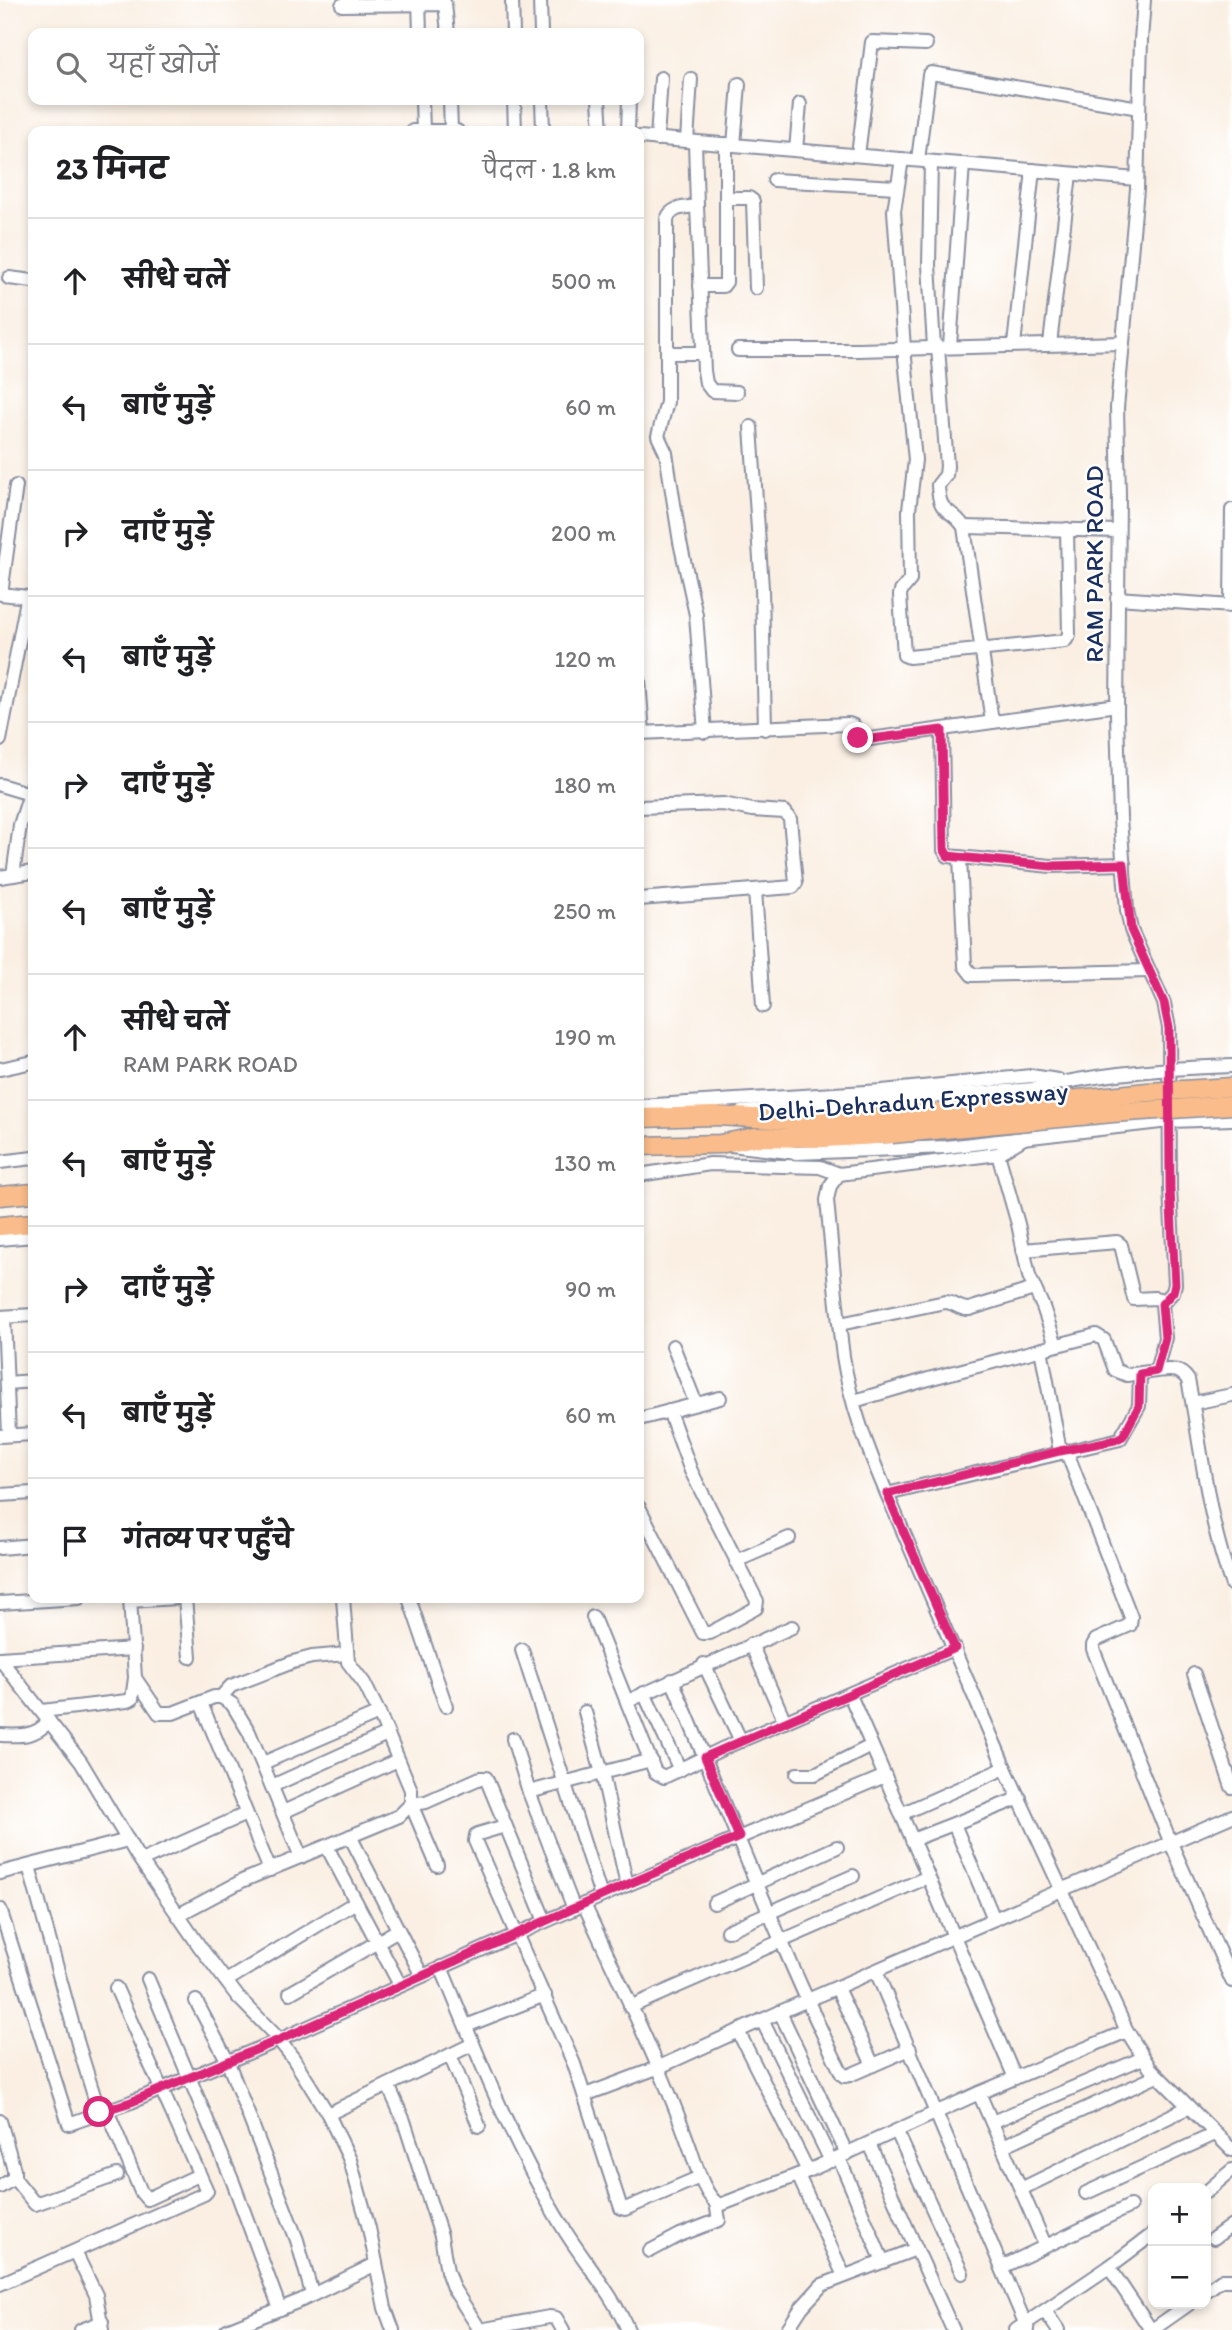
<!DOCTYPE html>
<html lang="hi">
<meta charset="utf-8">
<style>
body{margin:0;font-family:Itim,"Playpen Sans Deva",sans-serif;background:#f6f6f6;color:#202124}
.controls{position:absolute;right:21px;bottom:21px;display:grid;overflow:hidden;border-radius:14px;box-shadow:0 4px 10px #0003}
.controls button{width:63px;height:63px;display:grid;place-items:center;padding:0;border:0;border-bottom:2px solid #e0e0e0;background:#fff;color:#202124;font:35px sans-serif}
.stop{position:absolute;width:21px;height:21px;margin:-16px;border:5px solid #db2777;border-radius:50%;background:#fff}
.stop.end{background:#db2777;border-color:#fff;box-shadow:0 2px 7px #0008}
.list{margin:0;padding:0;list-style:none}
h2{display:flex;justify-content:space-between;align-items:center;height:91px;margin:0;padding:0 28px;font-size:30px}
h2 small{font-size:23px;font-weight:400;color:#757577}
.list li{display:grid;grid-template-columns:46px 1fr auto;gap:21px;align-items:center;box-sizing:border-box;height:126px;padding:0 28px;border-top:2px solid #e0e0e0}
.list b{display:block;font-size:26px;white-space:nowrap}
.list p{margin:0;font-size:23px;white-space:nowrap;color:#757577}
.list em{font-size:23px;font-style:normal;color:#757577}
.icon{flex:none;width:38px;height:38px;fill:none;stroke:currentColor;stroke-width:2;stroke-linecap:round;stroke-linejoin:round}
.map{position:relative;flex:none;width:1232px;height:2330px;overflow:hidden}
.search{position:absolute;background:#fff;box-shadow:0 4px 10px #0003;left:28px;top:28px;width:616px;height:77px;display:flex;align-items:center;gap:18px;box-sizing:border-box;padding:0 24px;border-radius:14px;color:#757577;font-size:26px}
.panel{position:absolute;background:#fff;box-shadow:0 4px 10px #0003;left:28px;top:126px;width:616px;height:1477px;border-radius:14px}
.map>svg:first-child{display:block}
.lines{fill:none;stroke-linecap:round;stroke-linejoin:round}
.minor-casing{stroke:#8a8fa0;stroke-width:16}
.highway-casing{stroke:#8a8fa0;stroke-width:21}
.minor{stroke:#fff;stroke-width:12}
.highway{stroke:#f9bc8a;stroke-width:18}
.highway-bridge-casing{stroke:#8a8fa0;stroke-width:21;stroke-linecap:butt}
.highway-bridge{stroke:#f9bc8a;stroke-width:18}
.route{stroke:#db2777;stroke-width:9}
.labels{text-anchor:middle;stroke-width:5;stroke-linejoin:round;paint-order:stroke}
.street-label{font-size:26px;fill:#1b2f5e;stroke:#fff}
</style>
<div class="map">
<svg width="1232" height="2330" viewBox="0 0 1232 2330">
<rect width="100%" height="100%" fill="#fff"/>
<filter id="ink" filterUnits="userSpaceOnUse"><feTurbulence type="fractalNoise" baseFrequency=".0143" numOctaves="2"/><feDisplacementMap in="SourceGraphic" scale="14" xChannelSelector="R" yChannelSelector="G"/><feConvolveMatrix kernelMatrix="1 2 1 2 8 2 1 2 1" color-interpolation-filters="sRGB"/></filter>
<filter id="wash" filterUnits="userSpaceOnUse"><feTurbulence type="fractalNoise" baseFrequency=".00686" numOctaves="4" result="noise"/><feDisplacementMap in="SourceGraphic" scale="28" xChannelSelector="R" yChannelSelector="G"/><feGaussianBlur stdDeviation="1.57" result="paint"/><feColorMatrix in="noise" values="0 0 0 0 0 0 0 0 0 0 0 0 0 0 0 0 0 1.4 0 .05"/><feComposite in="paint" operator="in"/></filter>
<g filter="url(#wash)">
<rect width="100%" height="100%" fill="#faefe2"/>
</g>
<g filter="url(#ink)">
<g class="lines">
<!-- minor casing -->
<g class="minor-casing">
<g id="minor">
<polyline points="419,0 420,33"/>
<polyline points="512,0 513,33"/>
<polyline points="540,0 541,33"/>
<path d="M1144,0L1141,40L1137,189L1117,408L1119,495L1117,714L1120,819L1127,910L1131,930L1164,1003L1169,1028L1170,1189L1175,1284L1173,1292L1162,1304L1165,1338L1156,1371C1168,1370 1180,1367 1188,1380C1202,1448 1207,1519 1232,1585"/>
<polyline points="342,5 445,4 448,33"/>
<polyline points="422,100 423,131"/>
<polyline points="450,100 451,131"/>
<polyline points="514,100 515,131"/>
<polyline points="542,100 543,131"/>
<polyline points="599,100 601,131"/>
<polyline points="413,131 457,131"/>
<polyline points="628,131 629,100"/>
<polyline points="639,137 1137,179"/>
<polyline points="657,139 661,78"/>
<polyline points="687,141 691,79"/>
<path d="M695,142L697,206C685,208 672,206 667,219V402L658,436L666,453L680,542L696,615L705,732"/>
<polyline points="734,145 739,84"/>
<polyline points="796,150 800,104"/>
<polyline points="858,155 872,42 926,44"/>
<polyline points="902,159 894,211 904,348 915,460 909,510 910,580 901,591 900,595 904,655 909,657 1065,641 1069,635 1067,529"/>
<polyline points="918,160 929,75 931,73 1139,108"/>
<polyline points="931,162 929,265 934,347"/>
<polyline points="774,180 896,187"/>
<polyline points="726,198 749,198 753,201 756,288"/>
<polyline points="697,206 704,371 706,383 712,391 737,392"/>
<polyline points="9,278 33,281"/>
<polyline points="700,286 723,286 726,282 726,144"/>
<polyline points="1050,344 1070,174"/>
<polyline points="1014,345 1033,170"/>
<polyline points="950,346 963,164"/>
<path d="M938,347L947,466L946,475L938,485C939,516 950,506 964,527L992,722"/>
<polyline points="738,350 858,350 1123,343"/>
<polyline points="668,353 703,353"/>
<polyline points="751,427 762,588 765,729"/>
<polyline points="16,486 1,594 28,597"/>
<polyline points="964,527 1118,531"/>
<polyline points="1117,598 1232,606"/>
<polyline points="1231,606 1232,510"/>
<polyline points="639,680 643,733"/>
<polyline points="942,730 944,850 948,856 1051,866 1124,864"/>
<polyline points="639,733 849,724 854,726 858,738 863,740 1117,705"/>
<polyline points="0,740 27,600 33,595"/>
<polyline points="0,785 30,794"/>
<polyline points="639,807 723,804 752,810 785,812 790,819 796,883 793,887 639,899"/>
<polyline points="960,857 965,966 972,975 1149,971"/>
<polyline points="13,875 20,825 33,784"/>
<polyline points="0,877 33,872"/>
<polyline points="755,890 763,1006"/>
<polyline points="0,1069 33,1062"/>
<polyline points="639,1106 882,1091 1031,1076 1058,1080"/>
<path d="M742,1112L1034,1089C1098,1073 1166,1068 1232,1066"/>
<path d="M1024,1138L998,1154L839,1174L830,1186L827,1200C832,1252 836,1304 843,1356C850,1403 868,1450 887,1494L1005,1768L1127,2031L1150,2068L1232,2150"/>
<polyline points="731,1145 797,1153 946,1147 1169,1121 1232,1119"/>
<polyline points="998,1154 1018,1224 1029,1276 1043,1307 1056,1345"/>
<polyline points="0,1162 33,1158"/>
<polyline points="639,1175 710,1164 820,1167 839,1174"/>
<polyline points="0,1239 33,1236"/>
<polyline points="1023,1250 1117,1242 1121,1245 1134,1299 1155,1298 1164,1300"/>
<polyline points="0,1317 33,1315"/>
<polyline points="4,1317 9,1435"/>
<path d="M840,1324L945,1302C955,1302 959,1310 969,1309L1034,1289"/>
<polyline points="673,1346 696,1404"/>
<polyline points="1041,1349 1060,1451"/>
<polyline points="7,1383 33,1381"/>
<polyline points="854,1401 932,1378 1096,1335 1104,1340 1115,1370 1127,1375 1156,1371"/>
<polyline points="1193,1403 1232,1395"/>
<polyline points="639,1419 720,1398"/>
<polyline points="0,1436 33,1434"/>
<polyline points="1066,1450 1131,1617 1130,1625 1096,1640 1093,1645 1093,1649 1170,1841 1232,1981"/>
<polyline points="887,1494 1120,1439 1139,1406 1140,1374"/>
<polyline points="0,1495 33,1493"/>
<polyline points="639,1507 703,1633 710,1633 756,1608 757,1601 691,1471 669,1411"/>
<polyline points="0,1548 33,1545"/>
<polyline points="736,1561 789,1538"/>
<polyline points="185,1598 190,1657"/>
<polyline points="409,1598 446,1706"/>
<polyline points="130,1601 176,1598"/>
<polyline points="0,1603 79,1598"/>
<polyline points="593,1617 655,1772 664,1777 724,1748 955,1648"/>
<polyline points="751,1644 785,1722"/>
<polyline points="522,1650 601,1896"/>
<polyline points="0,1658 134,1649"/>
<polyline points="0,1659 81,1762 136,1854 200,1947 238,1997 274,2034 293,2058 328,2114 350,2160 369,2228 385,2308 393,2330"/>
<polyline points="704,1664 741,1741"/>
<polyline points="1194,1674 1232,1787"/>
<polyline points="135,1678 159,1713 173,1713 214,1697 221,1697 232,1704 249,1732 301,1857"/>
<path d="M672,1680C728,1811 779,1945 842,2074L844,2076L850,2075L910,2049"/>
<polyline points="644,1693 680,1770"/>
<polyline points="850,1695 1015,2078"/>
<polyline points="221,1697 231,1686 293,1662 312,1657 346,1654"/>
<polyline points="628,1701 792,1627"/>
<polyline points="201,1703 270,1870"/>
<polyline points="42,1711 127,1701 132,1699 135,1678 130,1598"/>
<polyline points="585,1712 602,1773 627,1885"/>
<path d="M0,1735C19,1736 36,1737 49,1721"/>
<polyline points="513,1739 529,1792"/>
<polyline points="263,1763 379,1713"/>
<polyline points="797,1774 815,1774 871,1746"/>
<polyline points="272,1786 387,1734"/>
<polyline points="283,1812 398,1760"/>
<polyline points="901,1814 1005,1768"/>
<polyline points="954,1824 994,1919"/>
<polyline points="505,1826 478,1834 476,1835 475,1841 574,2064 621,2208 625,2209 700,2177"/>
<polyline points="350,1836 422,1976"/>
<polyline points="912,1840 1020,1798"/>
<polyline points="327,1847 400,1985"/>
<polyline points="141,1861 246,1814"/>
<polyline points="437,1865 411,1804 426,1802 480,1778 486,1778 545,1921"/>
<polyline points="29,1866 78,2044 99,2112"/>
<polyline points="0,1873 128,1840"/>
<polyline points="714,1903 837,1847"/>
<path d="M584,1904C620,1984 660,2063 689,2145C695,2161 704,2198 720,2205L808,2171L979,2093L1127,2031"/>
<polyline points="0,1909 69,2124 131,2102 279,2040 627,1885 885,1776"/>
<polyline points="574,1909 529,1792 651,1760"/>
<polyline points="178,1915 242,1881 399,1816 411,1804 411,1790 379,1713 364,1683 348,1662 343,1598"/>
<polyline points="727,1931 853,1876"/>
<path d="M441,1967C477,2053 513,2146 562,2226C583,2261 611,2291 628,2330"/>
<polyline points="876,1971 1028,2330"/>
<polyline points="148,1979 233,2182 280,2309"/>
<polyline points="226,1981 356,1902"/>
<polyline points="837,1988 873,2065"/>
<polyline points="290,1993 398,1930"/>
<polyline points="196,2001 227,2060 297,2240 312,2294"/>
<polyline points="630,2007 928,1877"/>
<polyline points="780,2012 847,2154"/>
<polyline points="762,2020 831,2161"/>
<polyline points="466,2026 545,1995"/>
<polyline points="738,2031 808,2171"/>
<polyline points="450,2055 479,2126"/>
<polyline points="388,2085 404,2121 441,2236 447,2271 453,2288 480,2330"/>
<polyline points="979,2093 1045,2245"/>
<polyline points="585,2095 657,2068 780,2012 1232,1816"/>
<polyline points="107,2110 141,2192 147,2199 199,2175"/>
<polyline points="328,2114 473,2044"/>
<polyline points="0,2121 14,2170 14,2178 0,2187"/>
<polyline points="992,2122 1143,2058"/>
<polyline points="897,2132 962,2273"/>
<polyline points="869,2144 953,2330"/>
<polyline points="1003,2146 1157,2076"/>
<polyline points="839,2158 883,2262"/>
<polyline points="798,2175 844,2276"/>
<polyline points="14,2178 35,2204 117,2175"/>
<polyline points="1021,2189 1189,2107"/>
<polyline points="1206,2192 1232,2170"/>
<polyline points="1086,2193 1215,2134"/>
<polyline points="1214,2238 1232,2225"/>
<polyline points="650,2251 680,2235 719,2220 716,2203"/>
<polyline points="75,2252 96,2295 102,2330"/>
<polyline points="1002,2267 1130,2206"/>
<polyline points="1109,2267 1151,2330"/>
<polyline points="0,2284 204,2194 207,2191 116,1988"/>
<polyline points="1206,2291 1221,2280 1232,2280"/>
<polyline points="1045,2311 1058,2330"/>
<polyline points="81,2330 102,2322"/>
<polyline points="227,2330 302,2300 376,2264"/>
<polyline points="480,2330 549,2317 556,2318 563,2330"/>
<polyline points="787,2330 802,2307 822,2285 916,2249"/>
<polyline points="1016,2330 1109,2267 1153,2234"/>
<polyline points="1152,2330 1189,2304"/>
</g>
</g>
<!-- highway casing -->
<g class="highway-casing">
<g id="highway">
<polyline points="639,1118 716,1116 809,1121 888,1118"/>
<polyline points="639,1146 720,1144 754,1137 825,1138 892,1134"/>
<polyline points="0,1196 33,1193"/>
<polyline points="0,1226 33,1223"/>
</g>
</g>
<!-- minor -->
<use href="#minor" class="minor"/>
<!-- highway -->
<use href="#highway" class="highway"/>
<!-- highway-bridge casing -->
<g class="highway-bridge-casing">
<g id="highway-bridge">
<polyline points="888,1118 1148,1092 1232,1087"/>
<polyline points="892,1134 1113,1113 1232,1105"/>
</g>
</g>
<!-- highway-bridge -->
<use href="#highway-bridge" class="highway-bridge"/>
</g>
</g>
<g class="lines" filter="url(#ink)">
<!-- route -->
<polyline class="route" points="99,2112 131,2102 279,2040 626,1885 739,1837 705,1757 955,1648 887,1494 1060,1451 1115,1440 1123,1436 1139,1406 1140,1374 1156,1371 1165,1338 1162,1304 1173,1292 1175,1284 1170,1189 1169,1028 1164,1003 1131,930 1124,864 1051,866 948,856 944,849 942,730 863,740 858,738"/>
</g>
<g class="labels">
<!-- street labels -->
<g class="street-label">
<text transform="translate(1094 564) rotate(-90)" y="9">RAM PARK ROAD</text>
<text transform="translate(913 1101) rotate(-4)" y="9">Delhi-Dehradun Expressway</text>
</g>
</g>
</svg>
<div class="controls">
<button>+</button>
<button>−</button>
</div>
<div class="stop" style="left:99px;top:2112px"></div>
<div class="stop end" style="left:858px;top:738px"></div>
<div class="search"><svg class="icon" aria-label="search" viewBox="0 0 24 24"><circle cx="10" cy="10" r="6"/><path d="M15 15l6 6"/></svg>यहाँ खोजें</div>
<section class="panel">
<h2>23 मिनट<small>पैदल · 1.8 km</small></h2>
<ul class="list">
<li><svg class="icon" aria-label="ahead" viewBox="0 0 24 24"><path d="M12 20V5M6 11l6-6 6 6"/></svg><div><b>सीधे चलें</b></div><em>500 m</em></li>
<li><svg class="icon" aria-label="left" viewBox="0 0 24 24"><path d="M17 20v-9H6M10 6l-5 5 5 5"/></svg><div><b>बाएँ मुड़ें</b></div><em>60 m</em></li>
<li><svg class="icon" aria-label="right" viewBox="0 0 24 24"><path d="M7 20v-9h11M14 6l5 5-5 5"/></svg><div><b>दाएँ मुड़ें</b></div><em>200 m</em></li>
<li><svg class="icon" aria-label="left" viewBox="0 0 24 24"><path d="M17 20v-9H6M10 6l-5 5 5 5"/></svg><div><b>बाएँ मुड़ें</b></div><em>120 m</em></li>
<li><svg class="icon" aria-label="right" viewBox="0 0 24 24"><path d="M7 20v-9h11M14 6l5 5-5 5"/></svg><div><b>दाएँ मुड़ें</b></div><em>180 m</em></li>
<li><svg class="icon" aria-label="left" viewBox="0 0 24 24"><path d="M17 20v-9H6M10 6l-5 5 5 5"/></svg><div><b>बाएँ मुड़ें</b></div><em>250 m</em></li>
<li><svg class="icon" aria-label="ahead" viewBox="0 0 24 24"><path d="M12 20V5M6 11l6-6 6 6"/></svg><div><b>सीधे चलें</b><p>RAM PARK ROAD</p></div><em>190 m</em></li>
<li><svg class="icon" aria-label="left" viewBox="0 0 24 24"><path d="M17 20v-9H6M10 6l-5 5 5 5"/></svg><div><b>बाएँ मुड़ें</b></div><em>130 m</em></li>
<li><svg class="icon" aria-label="right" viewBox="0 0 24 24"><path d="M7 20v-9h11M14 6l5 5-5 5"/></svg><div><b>दाएँ मुड़ें</b></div><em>90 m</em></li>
<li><svg class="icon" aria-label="left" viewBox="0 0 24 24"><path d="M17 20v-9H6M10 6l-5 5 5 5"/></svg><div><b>बाएँ मुड़ें</b></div><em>60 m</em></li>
<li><svg class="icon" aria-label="arrive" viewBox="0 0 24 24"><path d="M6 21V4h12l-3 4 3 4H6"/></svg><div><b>गंतव्य पर पहुँचे</b></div></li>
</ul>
</section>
</div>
